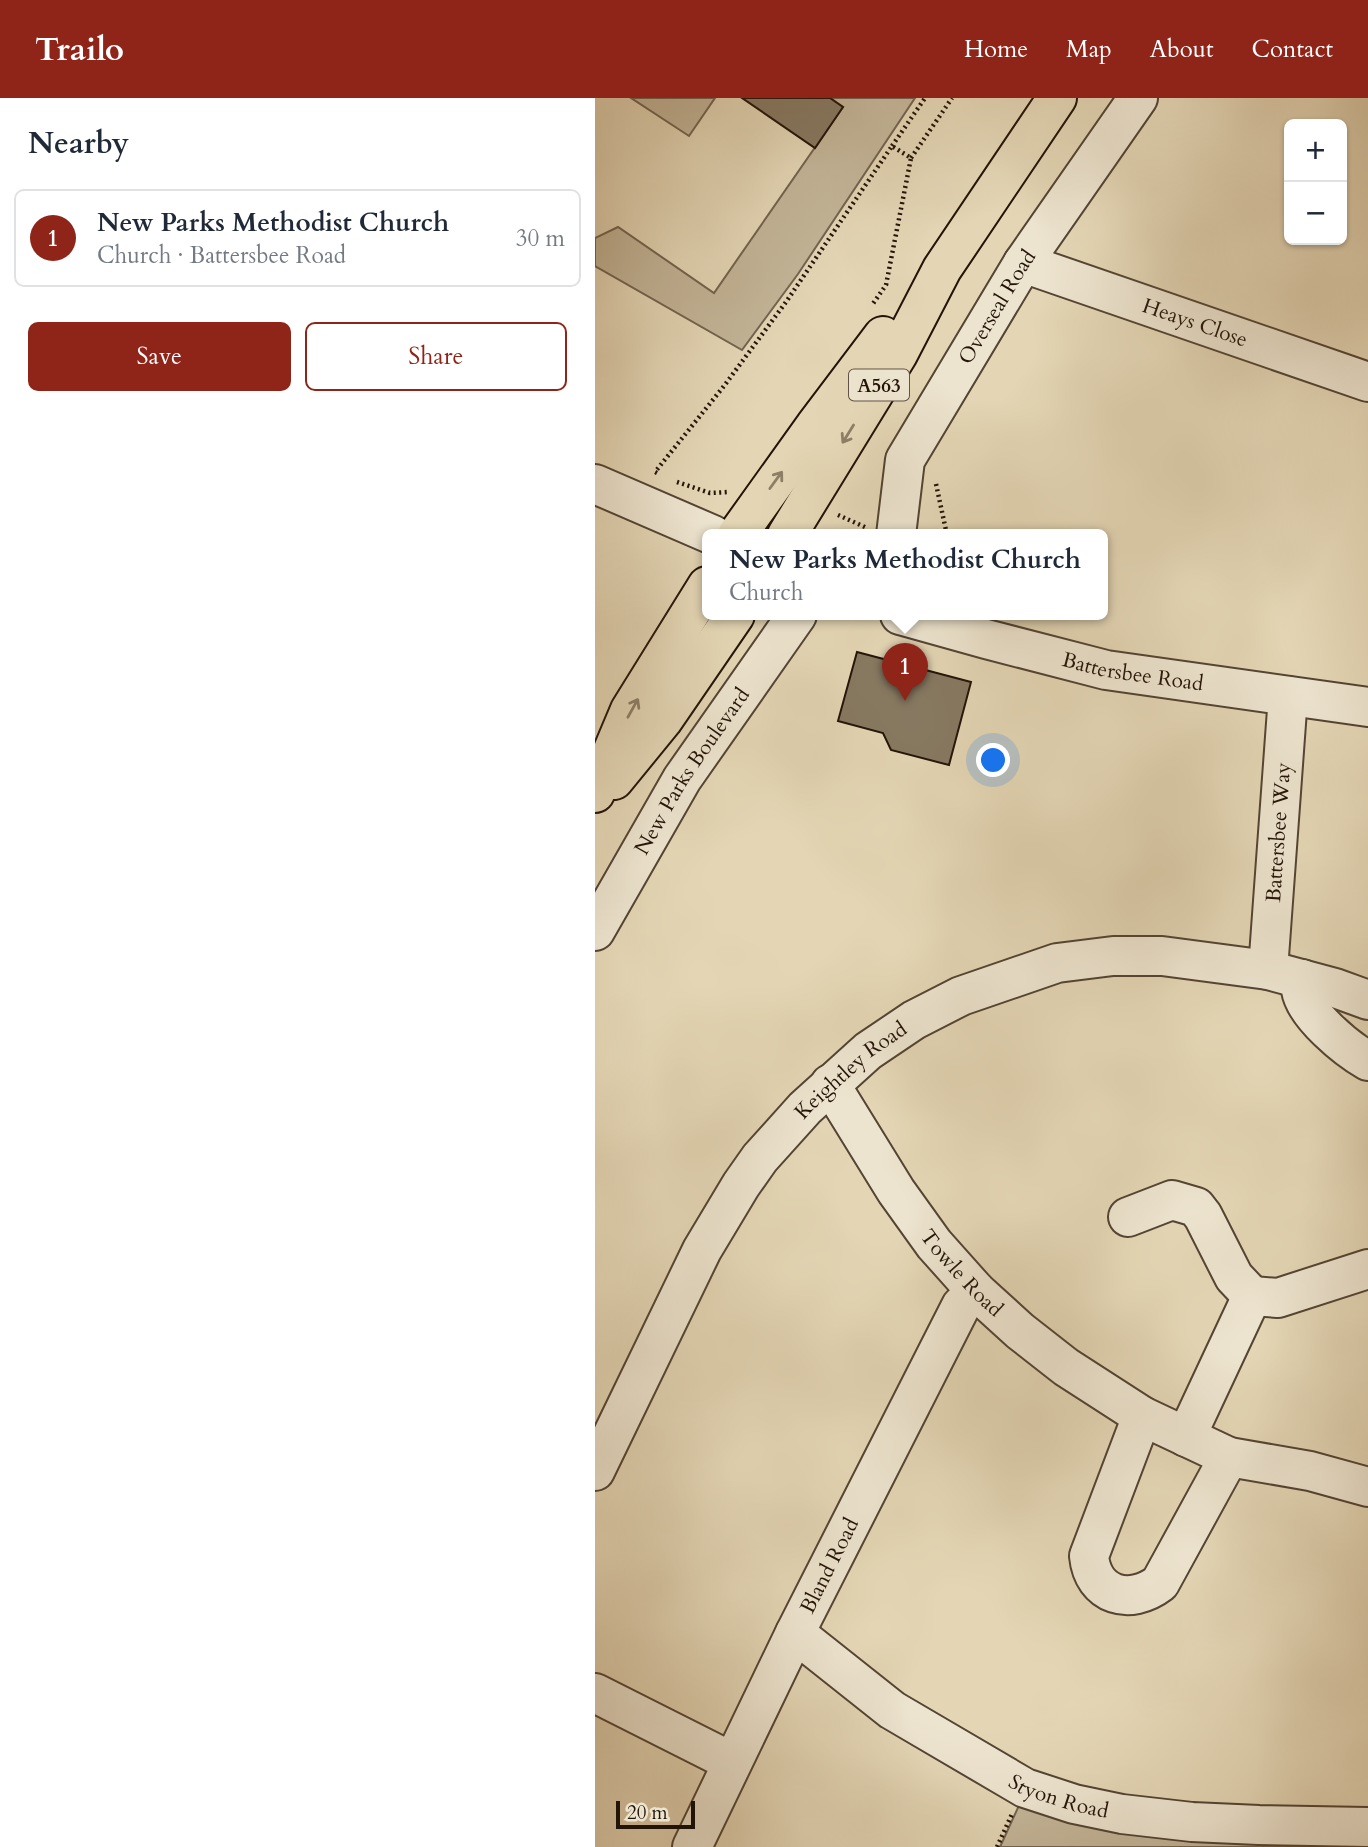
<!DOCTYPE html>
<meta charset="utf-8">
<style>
body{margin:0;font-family:Cardo,serif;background:#f2f2f3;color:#1f2937}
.controls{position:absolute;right:21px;top:21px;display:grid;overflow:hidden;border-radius:10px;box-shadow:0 2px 5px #0004}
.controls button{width:63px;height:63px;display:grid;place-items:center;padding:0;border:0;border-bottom:2px solid #e0e1e3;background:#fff;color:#1f2937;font:35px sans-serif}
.scale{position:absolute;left:21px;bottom:18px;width:79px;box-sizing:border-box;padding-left:7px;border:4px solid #231408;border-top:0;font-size:19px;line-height:24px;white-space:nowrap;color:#231408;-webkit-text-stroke:5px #ede4cf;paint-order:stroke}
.you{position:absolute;left:399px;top:663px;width:24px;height:24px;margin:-18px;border:5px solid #fff;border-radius:50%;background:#1a73e8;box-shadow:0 0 0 10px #1a73e833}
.badge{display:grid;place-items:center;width:46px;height:46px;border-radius:50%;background:#8f2418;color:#fff;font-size:23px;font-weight:700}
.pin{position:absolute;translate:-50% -58px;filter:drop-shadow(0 2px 4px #0008)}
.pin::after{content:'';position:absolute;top:37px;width:24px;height:21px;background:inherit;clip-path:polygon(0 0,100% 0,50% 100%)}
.popup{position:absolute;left:107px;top:431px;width:406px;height:91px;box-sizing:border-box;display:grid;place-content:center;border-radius:10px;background:#fff;filter:drop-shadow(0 2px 5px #0005);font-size:23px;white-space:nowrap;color:#747a83}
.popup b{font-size:26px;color:#1f2937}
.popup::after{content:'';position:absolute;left:50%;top:100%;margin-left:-14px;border:14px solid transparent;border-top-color:#fff}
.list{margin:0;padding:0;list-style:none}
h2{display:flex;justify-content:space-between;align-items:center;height:91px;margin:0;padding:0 28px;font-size:30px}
h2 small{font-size:23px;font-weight:400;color:#747a83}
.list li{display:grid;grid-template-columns:46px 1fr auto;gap:21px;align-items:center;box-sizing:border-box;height:98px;margin:0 14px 14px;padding:0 14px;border:2px solid #e0e1e3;border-radius:10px}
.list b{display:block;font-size:26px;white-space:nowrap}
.list p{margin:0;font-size:23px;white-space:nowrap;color:#747a83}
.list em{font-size:23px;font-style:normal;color:#747a83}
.actions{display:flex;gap:14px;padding:21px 28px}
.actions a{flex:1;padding:16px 0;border:2px solid #8f2418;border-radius:10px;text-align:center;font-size:24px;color:#8f2418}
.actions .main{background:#8f2418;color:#fff}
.map{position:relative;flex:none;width:773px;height:1749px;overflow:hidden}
header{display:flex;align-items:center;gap:42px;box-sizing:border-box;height:98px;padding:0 35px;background:#8f2418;color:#fff}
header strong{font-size:33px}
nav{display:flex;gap:38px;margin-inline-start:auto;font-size:24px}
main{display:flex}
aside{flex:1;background:#fff}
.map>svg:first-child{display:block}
.green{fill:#c3b598;stroke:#736450;stroke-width:2}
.building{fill:#877962;stroke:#231408;stroke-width:2}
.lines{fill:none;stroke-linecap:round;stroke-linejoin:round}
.minor-casing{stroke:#534433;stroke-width:42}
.highway-casing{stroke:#231408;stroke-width:42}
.path{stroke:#231408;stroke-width:4.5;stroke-dasharray:2 3.5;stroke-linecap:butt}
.minor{stroke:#ede4cf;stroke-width:38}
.highway{stroke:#e4d6b5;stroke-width:38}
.oneway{stroke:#8d7f67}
.labels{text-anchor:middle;stroke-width:5;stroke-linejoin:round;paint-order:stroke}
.shield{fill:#ede4cf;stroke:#605244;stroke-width:2}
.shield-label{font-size:19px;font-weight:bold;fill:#231408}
.street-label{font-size:21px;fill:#231408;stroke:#ede4cf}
</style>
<header>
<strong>Trailo</strong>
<nav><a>Home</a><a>Map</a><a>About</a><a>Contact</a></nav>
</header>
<main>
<aside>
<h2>Nearby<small></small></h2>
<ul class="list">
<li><span class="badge">1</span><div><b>New Parks Methodist Church</b><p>Church · Battersbee Road</p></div><em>30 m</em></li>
</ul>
<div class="actions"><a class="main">Save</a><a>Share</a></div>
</aside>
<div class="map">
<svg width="773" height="1749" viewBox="0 0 773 1749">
<rect width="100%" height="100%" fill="#e4d6b5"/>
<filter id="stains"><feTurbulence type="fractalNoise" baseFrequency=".00286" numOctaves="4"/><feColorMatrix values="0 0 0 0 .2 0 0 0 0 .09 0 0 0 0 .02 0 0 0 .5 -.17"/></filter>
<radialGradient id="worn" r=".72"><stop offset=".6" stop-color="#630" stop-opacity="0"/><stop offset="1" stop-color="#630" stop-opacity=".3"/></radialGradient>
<!-- green -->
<g class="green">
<polygon points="36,0 120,0 94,38"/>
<polygon points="235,0 320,0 203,176 147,252 0,168 0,140 23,129 119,195 248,9"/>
<polygon points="426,1703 773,1746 773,1749 405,1749"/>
</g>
<!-- building -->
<g class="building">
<polygon points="147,0 235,0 248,9 220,50"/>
<polygon points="262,554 376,584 354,667 296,652 288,635 243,623"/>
</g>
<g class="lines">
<!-- minor casing -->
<g class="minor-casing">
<g id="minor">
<path id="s1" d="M428,165L773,284"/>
<polyline points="0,386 118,437"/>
<path id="s2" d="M301,437L310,362L428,165L543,0"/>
<path id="s3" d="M305,517L391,541L511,572L773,609"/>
<path id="s4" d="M0,833L87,681L202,517"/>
<path id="s5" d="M673,872L693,598"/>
<path d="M707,881C707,885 706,888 706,892C710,917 752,951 773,963"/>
<path id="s6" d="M235,986L301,1093L339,1146L381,1193L425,1233L471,1269L547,1318L634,1359L715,1373L773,1389"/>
<polyline points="533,1119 577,1102 601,1109 608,1118 639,1179 657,1198"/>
<polyline points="657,1198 683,1200 773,1171"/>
<path d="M547,1318L494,1458C498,1498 535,1508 565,1485L634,1359"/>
<polyline points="591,1339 657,1198"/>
<path id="s7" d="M0,1373L107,1152L146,1087L165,1060L210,1010L273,953L319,922L366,898L462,865L518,858H567L673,872L740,890L773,902"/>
<path id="s8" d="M200,1535L297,1612L430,1690L479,1706L527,1716L597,1724L664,1727L773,1729"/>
<polyline points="0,1595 137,1664"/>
<path id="s9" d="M97,1749L200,1535L366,1208L381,1193"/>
</g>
</g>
<!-- highway casing -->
<g class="highway-casing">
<g id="highway">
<polyline points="142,437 220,328 288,238"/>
<polyline points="192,437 303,256 347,171 462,0"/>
<polyline points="19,682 68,622 140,517"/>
<polyline points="0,695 35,612 112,488"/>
</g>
</g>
<!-- path -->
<g class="path">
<polyline points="297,48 330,0"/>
<polyline points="316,60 357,0"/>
<polyline points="62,375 60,374 129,288 191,204 297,48 316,60 291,187 277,207"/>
<polyline points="82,384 115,395 134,394"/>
<polyline points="341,386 352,437"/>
<polyline points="243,417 272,430"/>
<polyline points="402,1749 417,1716"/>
</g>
<!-- minor -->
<use href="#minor" class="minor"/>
<!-- highway -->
<use href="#highway" class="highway"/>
</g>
<!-- one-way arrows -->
<defs><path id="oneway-shaft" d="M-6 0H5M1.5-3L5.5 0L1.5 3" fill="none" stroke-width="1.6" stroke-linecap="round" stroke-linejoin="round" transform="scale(1.75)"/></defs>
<g class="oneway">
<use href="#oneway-shaft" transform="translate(253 336) rotate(122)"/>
<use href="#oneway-shaft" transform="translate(181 382) rotate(-54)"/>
<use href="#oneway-shaft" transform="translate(38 610) rotate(-61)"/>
</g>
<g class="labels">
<!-- shield labels -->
<rect class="shield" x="254" y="271.5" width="60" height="31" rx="5"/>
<g class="shield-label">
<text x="284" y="294">A563</text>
</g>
<!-- street labels -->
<g class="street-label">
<text dy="7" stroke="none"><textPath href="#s2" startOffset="254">Overseal Road</textPath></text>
<text dy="7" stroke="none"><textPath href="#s1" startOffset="182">Heays Close</textPath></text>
<text dy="7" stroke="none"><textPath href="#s3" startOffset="240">Battersbee Road</textPath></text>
<text dy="7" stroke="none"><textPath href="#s4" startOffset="187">New Parks Boulevard</textPath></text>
<text dy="7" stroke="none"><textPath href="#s5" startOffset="138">Battersbee Way</textPath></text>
<text dy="7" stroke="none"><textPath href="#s7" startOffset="481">Keightley Road</textPath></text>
<text dy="7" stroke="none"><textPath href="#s6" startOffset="231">Towle Road</textPath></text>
<text dy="7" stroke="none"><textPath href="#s9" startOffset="313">Bland Road</textPath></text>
<text dy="7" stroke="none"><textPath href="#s8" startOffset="313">Styon Road</textPath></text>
</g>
</g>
<rect width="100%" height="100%" filter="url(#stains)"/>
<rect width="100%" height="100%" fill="url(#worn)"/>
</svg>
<div class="controls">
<button>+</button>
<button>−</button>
</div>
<div class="scale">20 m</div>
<div class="you"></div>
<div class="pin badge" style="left:310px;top:603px">1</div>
<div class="popup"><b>New Parks Methodist Church</b>Church</div>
</div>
</main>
